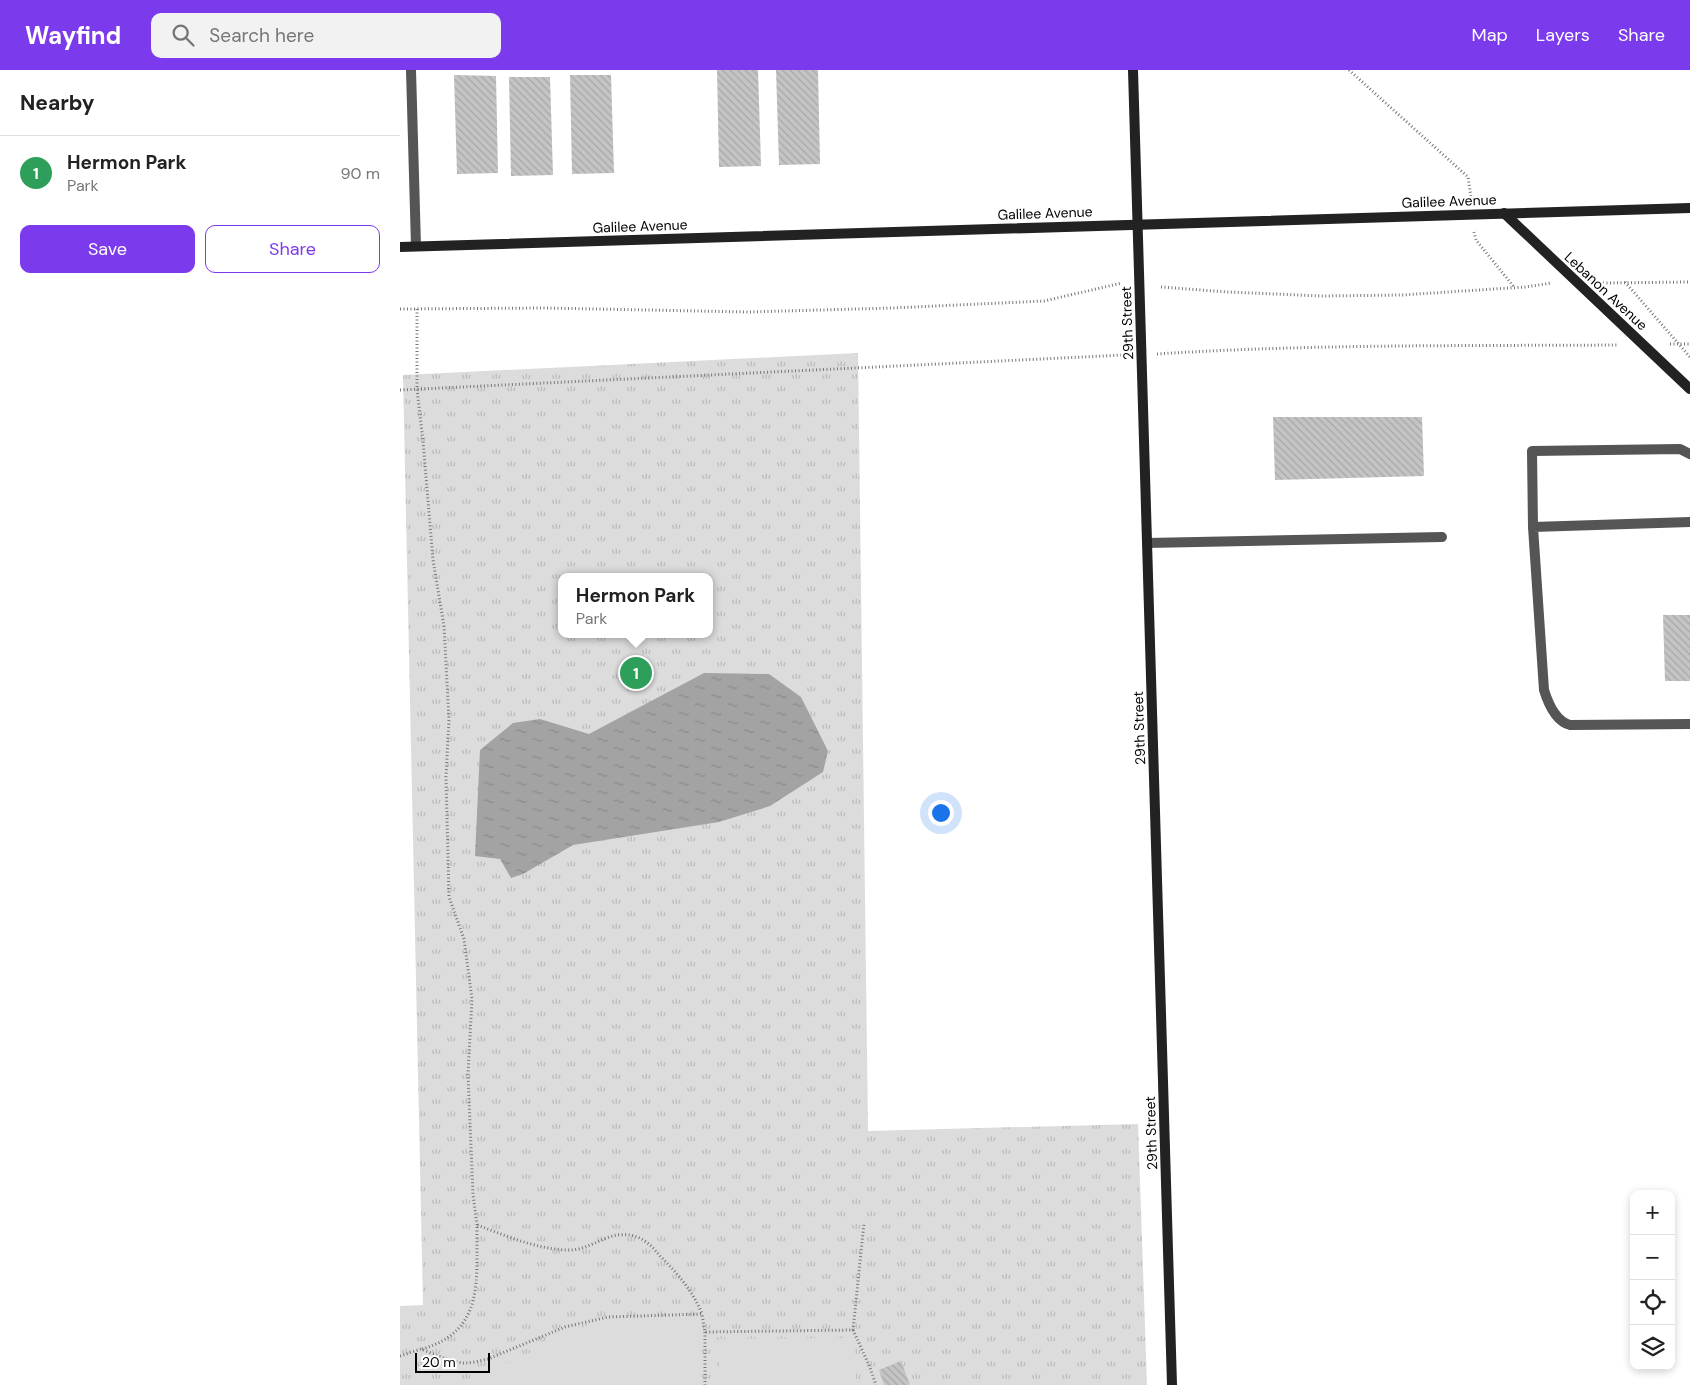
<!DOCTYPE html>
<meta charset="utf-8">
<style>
body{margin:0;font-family:"DM Sans",sans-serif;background:#f2f2f2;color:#222}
.controls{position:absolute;right:15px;bottom:15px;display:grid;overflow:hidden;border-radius:10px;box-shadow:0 2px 8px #0003}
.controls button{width:45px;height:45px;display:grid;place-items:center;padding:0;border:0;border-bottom:1px solid #e0e0e0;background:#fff;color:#222;font:25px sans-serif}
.scale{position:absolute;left:15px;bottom:12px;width:75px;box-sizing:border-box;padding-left:5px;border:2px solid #000;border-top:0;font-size:14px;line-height:18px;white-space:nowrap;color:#000;-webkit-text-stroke:4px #fff;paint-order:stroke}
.you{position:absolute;left:540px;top:742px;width:18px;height:18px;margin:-12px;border:4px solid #fff;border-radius:50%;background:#1a73e8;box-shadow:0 0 0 8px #1a73e833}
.badge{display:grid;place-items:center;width:32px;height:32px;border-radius:50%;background:#7c3aed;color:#fff;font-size:16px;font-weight:700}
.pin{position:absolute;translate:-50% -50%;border:2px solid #fff;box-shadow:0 1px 5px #0006}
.popup{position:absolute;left:158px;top:503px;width:155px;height:65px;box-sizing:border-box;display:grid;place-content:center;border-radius:10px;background:#fff;filter:drop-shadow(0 1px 4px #0005);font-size:16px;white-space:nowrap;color:#767676}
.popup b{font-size:19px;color:#222}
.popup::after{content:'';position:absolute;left:50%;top:100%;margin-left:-10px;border:10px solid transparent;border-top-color:#fff}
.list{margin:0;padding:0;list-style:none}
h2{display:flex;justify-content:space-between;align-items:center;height:65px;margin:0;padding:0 20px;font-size:21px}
h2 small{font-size:16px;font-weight:400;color:#767676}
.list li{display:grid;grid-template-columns:32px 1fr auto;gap:15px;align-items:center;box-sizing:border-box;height:75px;padding:0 20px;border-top:1px solid #e0e0e0}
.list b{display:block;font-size:19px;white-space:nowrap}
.list p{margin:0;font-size:16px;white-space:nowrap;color:#767676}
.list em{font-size:16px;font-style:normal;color:#767676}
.actions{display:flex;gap:10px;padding:15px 20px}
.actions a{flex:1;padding:11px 0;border:1px solid #7c3aed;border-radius:10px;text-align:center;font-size:18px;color:#7c3aed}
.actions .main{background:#7c3aed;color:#fff}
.icon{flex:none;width:28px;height:28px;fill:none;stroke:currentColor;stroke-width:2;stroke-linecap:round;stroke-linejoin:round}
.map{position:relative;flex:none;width:1290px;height:1315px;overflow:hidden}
header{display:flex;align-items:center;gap:30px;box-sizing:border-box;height:70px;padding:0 25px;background:#7c3aed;color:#fff}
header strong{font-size:24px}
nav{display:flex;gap:28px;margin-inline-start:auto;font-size:18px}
.search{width:350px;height:45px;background:#f2f2f2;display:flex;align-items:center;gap:12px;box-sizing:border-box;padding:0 18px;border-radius:10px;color:#767676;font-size:19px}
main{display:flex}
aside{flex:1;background:#fff}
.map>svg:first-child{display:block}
.park{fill:url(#park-tufts);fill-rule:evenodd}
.pitch{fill:#dcdcdc}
.water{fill:url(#water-ripples)}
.building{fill:url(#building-back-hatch)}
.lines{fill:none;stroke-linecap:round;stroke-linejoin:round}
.path{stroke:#777;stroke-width:3;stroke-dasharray:1 2.5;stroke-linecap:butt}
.lane{stroke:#555;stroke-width:10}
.street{stroke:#555;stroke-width:10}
.secondary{stroke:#222;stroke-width:10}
.labels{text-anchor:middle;stroke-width:5;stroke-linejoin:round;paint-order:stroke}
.street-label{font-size:14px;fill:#000;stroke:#fff}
</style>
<header>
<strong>Wayfind</strong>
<div class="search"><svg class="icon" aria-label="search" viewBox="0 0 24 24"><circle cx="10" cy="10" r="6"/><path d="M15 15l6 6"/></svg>Search here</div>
<nav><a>Map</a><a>Layers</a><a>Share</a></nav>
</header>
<main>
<aside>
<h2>Nearby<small></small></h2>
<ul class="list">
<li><span class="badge" style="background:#2e9e5b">1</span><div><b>Hermon Park</b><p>Park</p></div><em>90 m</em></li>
</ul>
<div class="actions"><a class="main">Save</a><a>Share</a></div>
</aside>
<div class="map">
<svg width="1290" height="1315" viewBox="0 0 1290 1315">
<defs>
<pattern id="park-tufts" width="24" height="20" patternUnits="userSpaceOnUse" patternTransform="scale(1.25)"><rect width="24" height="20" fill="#dcdcdc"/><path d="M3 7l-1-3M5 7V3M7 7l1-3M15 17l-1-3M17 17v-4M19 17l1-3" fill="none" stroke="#bbb"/></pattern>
<pattern id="water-ripples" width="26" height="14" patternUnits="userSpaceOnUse" patternTransform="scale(1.25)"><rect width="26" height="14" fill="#a3a3a3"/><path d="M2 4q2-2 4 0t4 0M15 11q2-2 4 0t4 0" fill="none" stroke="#8b8b8b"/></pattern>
<pattern id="building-back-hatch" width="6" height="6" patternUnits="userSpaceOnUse" patternTransform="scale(1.25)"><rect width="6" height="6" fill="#c4c4c4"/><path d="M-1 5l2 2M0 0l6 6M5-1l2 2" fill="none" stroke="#a7a7a7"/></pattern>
</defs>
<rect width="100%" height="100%" fill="#fff"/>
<!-- park -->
<path class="park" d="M458,283L468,1061L738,1054L747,1315H0V1236L23,1235L3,305ZM162,507H310V564H162Z"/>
<!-- pitch -->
<g class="pitch">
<polygon points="300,1247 298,1315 65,1315 68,1312 188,1255"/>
<polygon points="455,1268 456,1315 320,1315 318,1269"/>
</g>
<!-- water -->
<polygon class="water" points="304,603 369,604 401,627 428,681 423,702 370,736 319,752 173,775 123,804 111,808 100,789 75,786 80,680 113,653 140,649 189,664"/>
<!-- building -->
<g class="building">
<polygon points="317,0 358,0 361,96 319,97"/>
<polygon points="376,0 418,0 420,94 379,95"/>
<polygon points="54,5 96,6 98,103 57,104"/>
<polygon points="170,5 211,5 214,103 172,104"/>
<polygon points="109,7 150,7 153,105 111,106"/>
<polygon points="873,347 1022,347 1024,406 875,410"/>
<polygon points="1263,545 1290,545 1290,611 1265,611"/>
<polygon points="501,1291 510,1315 484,1315 479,1300"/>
</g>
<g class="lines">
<!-- path -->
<g class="path">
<polyline points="949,0 1068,107 1071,128"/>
<polyline points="1074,162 1076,170 1114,217"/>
<polyline points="1225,212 1290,287"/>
<polyline points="1203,213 1290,212"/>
<polyline points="761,217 828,222 922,226 1002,225 1125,217 1152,213"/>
<polyline points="0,239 145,238 349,242 492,238 644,231 722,213"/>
<polyline points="17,239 17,319 23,371 33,490 44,556 49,650 46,707 49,827 64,869 72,929 68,1004 73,1125 77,1155"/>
<polyline points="1270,274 1290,274"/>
<path d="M757,284C911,274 1065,276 1218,275"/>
<polyline points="0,320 724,285"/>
<polyline points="453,1260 469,1295 476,1315"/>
<polyline points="305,1262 305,1315"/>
<path d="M22,1279C86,1261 76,1208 77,1155C107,1166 138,1180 170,1180C186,1180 201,1168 217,1165C226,1164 236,1165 243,1170C250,1174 255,1180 260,1186C278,1204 293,1221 302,1244"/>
<path d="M0,1286L21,1279C34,1284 50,1292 64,1293C71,1293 80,1291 88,1289L165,1257L208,1247L302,1244L305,1262L453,1260L464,1153"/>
</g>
<!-- lane -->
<g class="lane">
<path d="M1290,452L1133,457L1144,620C1148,633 1155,651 1170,655L1290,654"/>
<polyline points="1133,457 1132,381 1280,379 1290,384"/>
<polyline points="747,473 1042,467"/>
</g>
<!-- street -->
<polyline class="street" points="11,0 16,176"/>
<!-- secondary -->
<g class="secondary">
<polyline points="733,0 772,1315"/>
<polyline points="1104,143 1290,319"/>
<polyline points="0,177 1290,138"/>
</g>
</g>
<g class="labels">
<!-- street labels -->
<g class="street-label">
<text transform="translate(1049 131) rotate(-2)" y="5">Galilee Avenue</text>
<text transform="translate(645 143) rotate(-2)" y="5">Galilee Avenue</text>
<text transform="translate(240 156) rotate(-2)" y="5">Galilee Avenue</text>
<text transform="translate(1206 221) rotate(43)" y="5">Lebanon Avenue</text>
<text transform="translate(727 253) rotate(-92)" y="5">29th Street</text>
<text transform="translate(739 658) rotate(-92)" y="5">29th Street</text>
<text transform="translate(751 1063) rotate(-92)" y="5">29th Street</text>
</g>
</g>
</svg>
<div class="controls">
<button>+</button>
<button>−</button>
<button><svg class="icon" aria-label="locate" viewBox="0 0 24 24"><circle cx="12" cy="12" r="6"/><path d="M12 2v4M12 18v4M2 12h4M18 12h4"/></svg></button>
<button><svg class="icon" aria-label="layers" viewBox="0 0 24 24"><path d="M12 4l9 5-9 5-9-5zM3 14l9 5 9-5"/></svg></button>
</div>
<div class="scale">20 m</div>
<div class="you"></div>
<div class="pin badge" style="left:236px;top:603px;background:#2e9e5b">1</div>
<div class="popup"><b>Hermon Park</b>Park</div>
</div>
</main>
